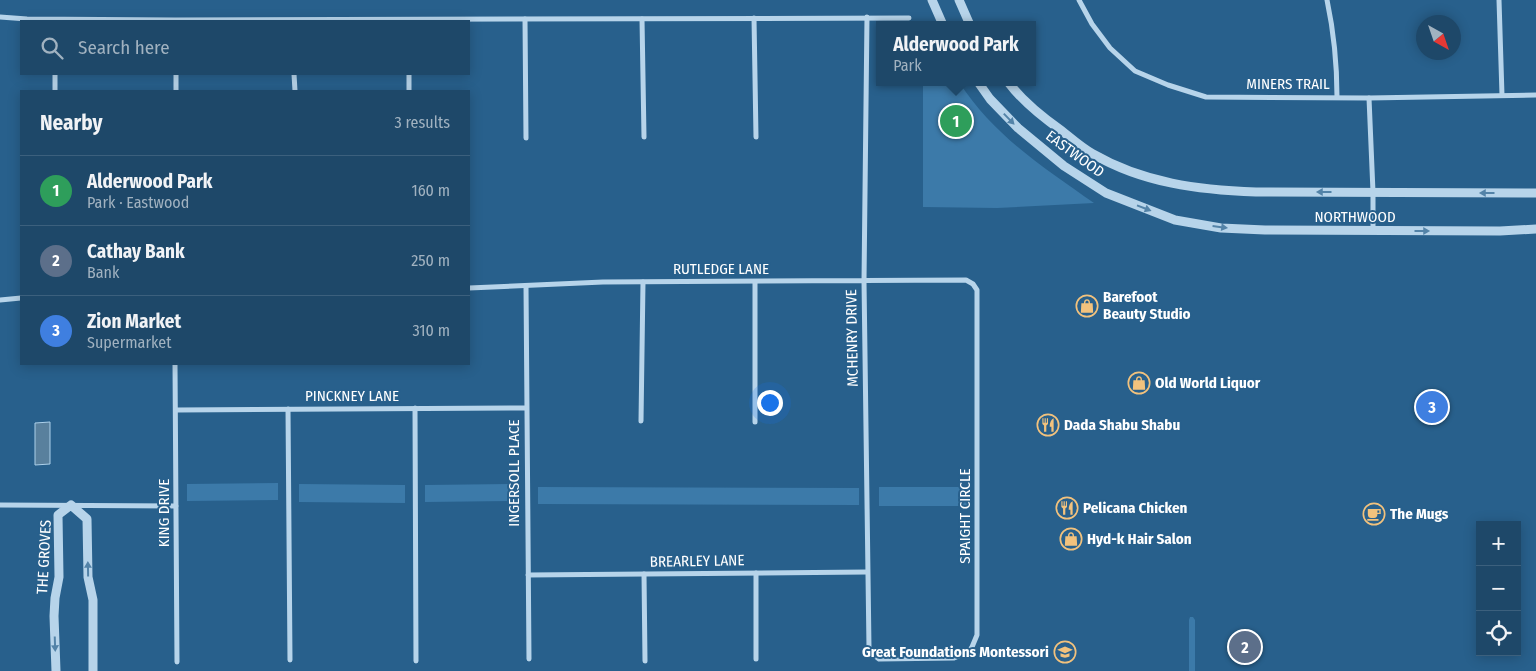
<!DOCTYPE html>
<meta charset="utf-8">
<style>
body{margin:0;font-family:"Fira Sans Condensed",sans-serif;background:#264f6f;color:#f1f3f6}
.controls{position:absolute;right:15px;bottom:15px;display:grid;overflow:hidden;border-radius:0px;box-shadow:0 2px 12px #0003}
.controls button{width:45px;height:45px;display:grid;place-items:center;padding:0;border:0;border-bottom:1px solid #3c607d;background:#1e4869;color:#f1f3f6;font:25px sans-serif}
.compass{position:absolute;left:1416px;top:15px;width:45px;height:45px;border-radius:50%;background:#1e4869;box-shadow:0 2px 12px #0003;rotate:140deg}
.you{position:absolute;left:769px;top:402px;width:18px;height:18px;margin:-12px;border:4px solid #fff;border-radius:50%;background:#1a73e8;box-shadow:0 0 0 8px #1a73e833}
.badge{display:grid;place-items:center;width:32px;height:32px;border-radius:50%;background:#eead8d;color:#fff;font-size:16px;font-weight:700}
.pin{position:absolute;translate:-50% -50%;border:2px solid #fff;box-shadow:0 1px 5px #0006}
.popup{position:absolute;left:876px;top:21px;width:160px;height:65px;box-sizing:border-box;display:grid;place-content:center;border-radius:0px;background:#1e4869;filter:drop-shadow(0 1px 4px #0005);font-size:16px;white-space:nowrap;color:#a1b2c0}
.popup b{font-size:19px;color:#f1f3f6}
.popup::after{content:'';position:absolute;left:50%;top:100%;margin-left:-10px;border:10px solid transparent;border-top-color:#1e4869}
.list{margin:0;padding:0;list-style:none}
h2{display:flex;justify-content:space-between;align-items:center;height:65px;margin:0;padding:0 20px;font-size:21px}
h2 small{font-size:16px;font-weight:400;color:#a1b2c0}
.list li{display:grid;grid-template-columns:32px 1fr auto;gap:15px;align-items:center;box-sizing:border-box;height:70px;padding:0 20px;border-top:1px solid #3c607d}
.list b{display:block;font-size:19px;white-space:nowrap}
.list p{margin:0;font-size:16px;white-space:nowrap;color:#a1b2c0}
.list em{font-size:16px;font-style:normal;color:#a1b2c0}
.icon{flex:none;width:28px;height:28px;fill:none;stroke:currentColor;stroke-width:2;stroke-linecap:round;stroke-linejoin:round}
.map{position:relative;flex:none;width:1536px;height:671px;overflow:hidden}
.search{position:absolute;background:#1e4869;box-shadow:0 2px 12px #0003;left:20px;top:20px;width:450px;height:55px;display:flex;align-items:center;gap:12px;box-sizing:border-box;padding:0 18px;border-radius:0px;color:#a1b2c0;font-size:19px}
.panel{position:absolute;background:#1e4869;box-shadow:0 2px 12px #0003;left:20px;top:90px;width:450px;height:275px;border-radius:0px}
.map>svg:first-child{display:block}
.green{fill:#3c7aa9}
.water{fill:#59809d;stroke:#acd0ea}
.lines{fill:none;stroke-linecap:round;stroke-linejoin:round}
.minor{stroke:#b7d4ea;stroke-width:5}
.tertiary{stroke:#b7d4ea;stroke-width:9}
.oneway{fill:#5383a8}
.labels{text-anchor:middle;stroke-width:4;stroke-linejoin:round;paint-order:stroke}
.street-label{font-size:15px;fill:#fff;stroke:#28608c}
.poi-label{font-size:15px;font-weight:bold;fill:#fff;stroke:#28608c;text-anchor:start}
</style>
<div class="map">
<svg width="1536" height="671" viewBox="0 0 1536 671">
<rect width="100%" height="100%" fill="#28608c"/>
<!-- green -->
<g class="green">
<path d="M923,82H959C994,136 1043,167 1094,203L997,208L923,207Z"/>
<polygon points="278,483 278,500 187,501 187,484"/>
<polygon points="299,484 405,485 405,503 299,502"/>
<polygon points="517,484 517,501 425,502 425,485"/>
<polygon points="538,487 859,488 859,505 538,504"/>
<rect x="879" y="487" width="91" height="19"/>
<polygon points="1190,617 1193,617 1195,620 1195,671 1189,671 1189,620"/>
</g>
<!-- water -->
<polygon class="water" points="50,422 50,464 35,465 35,423"/>
<g class="lines">
<!-- minor -->
<g class="minor">
<polyline points="1079,0 1092,24 1110,48 1135,71 1168,85 1206,97 1369,98 1536,95"/>
<path d="M1327,0C1334,33 1337,63 1337,97"/>
<polyline points="1499,0 1502,95"/>
<polyline points="0,17 27,19 175,20 909,18"/>
<polyline points="754,18 756,137"/>
<polyline points="525,19 526,138"/>
<polyline points="642,19 644,137"/>
<polyline points="55,74 55,91"/>
<polyline points="176,74 176,91"/>
<polyline points="294,74 295,91"/>
<polyline points="409,91 409,74"/>
<polyline points="1369,98 1373,192 1373,231"/>
<polyline points="526,286 529,659"/>
<polyline points="469,288 603,282 966,280 973,284 977,290 977,635 972,647 968,652 954,658 879,659 870,652 869,648 864,281 867,17"/>
<polyline points="0,300 21,298"/>
<polyline points="175,364 177,662"/>
<polyline points="415,408 416,661"/>
<polyline points="288,409 290,660"/>
<polyline points="177,410 526,408"/>
<polyline points="641,421 643,282"/>
<polyline points="755,422 755,283"/>
<polyline points="0,505 176,506"/>
<polyline points="756,573 756,659"/>
<polyline points="644,574 645,661"/>
<polyline points="528,575 867,572"/>
</g>
<!-- tertiary -->
<g class="tertiary">
<polyline points="932,0 943,25"/>
<polyline points="959,0 970,25"/>
<polyline points="978,82 990,99 1018,128 1064,166 1106,193 1175,220 1221,228 1265,230 1500,231 1536,229"/>
<path d="M1008,82C1023,102 1042,117 1062,131C1072,139 1082,148 1093,154C1143,183 1199,190 1256,192L1536,193"/>
<polyline points="56,671 54,616 55,598 59,577 58,515 71,505 87,519 88,577 93,600 93,671"/>
</g>
</g>
<!-- one-way arrows -->
<defs><path id="oneway-solid" d="M-6-.8H1V-3.2L6.5 0L1 3.2V.8H-6Z" transform="scale(1.25)"/></defs>
<g class="oneway">
<use href="#oneway-solid" transform="translate(1009 119) rotate(46)"/>
<use href="#oneway-solid" transform="translate(1324 192) rotate(-180)"/>
<use href="#oneway-solid" transform="translate(1487 193) rotate(-180)"/>
<use href="#oneway-solid" transform="translate(1144 208) rotate(21)"/>
<use href="#oneway-solid" transform="translate(1220 227) rotate(7)"/>
<use href="#oneway-solid" transform="translate(1422 231)"/>
<use href="#oneway-solid" transform="translate(88 569) rotate(-91)"/>
<use href="#oneway-solid" transform="translate(55 644) rotate(88)"/>
</g>
<!-- icons -->
<defs>
<g id="shop-ring" transform="scale(1.125)"><circle r="9.5" fill="#28608c" stroke="#f2c27d" stroke-width="1.5"/><path d="M-5-2.5h2.3a2.7 3.5 0 0 1 5.4 0H5L5.5 6h-11ZM-1.5-2.5h3a1.5 2.3 0 0 0-3 0Z" fill="#f2c27d"/></g>
<g id="restaurant-ring" transform="scale(1.125)"><circle r="9.5" fill="#28608c" stroke="#f2c27d" stroke-width="1.5"/><path d="M-5-6h1v4h1v-4h1v4h1v-4h1v5L-1.5 .5V6h-2V.5L-5-1ZM5-6V6H3V1.5H1.5Q1.5-4 5-6Z" fill="#f2c27d"/></g>
<g id="cafe-ring" transform="scale(1.125)"><circle r="9.5" fill="#28608c" stroke="#f2c27d" stroke-width="1.5"/><path d="M-5.5-4.5H6V0H3Q3 3.5 0 3.5H-2.5Q-5.5 3.5-5.5 0ZM3-3.2v2h1.7v-2ZM-6 4.5H4V6H-6Z" fill="#f2c27d"/></g>
<g id="school-ring" transform="scale(1.125)"><circle r="9.5" fill="#28608c" stroke="#f2c27d" stroke-width="1.5"/><path d="M0-5L7-2L0 1L-7-2ZM-4 1L0 2.5L4 1V4Q0 6-4 4Z" fill="#f2c27d"/></g>
</defs>
<g fill-rule="evenodd">
<use href="#shop-ring" x="1087" y="306"/>
<use href="#shop-ring" x="1139" y="383"/>
<use href="#restaurant-ring" x="1048" y="425"/>
<use href="#restaurant-ring" x="1067" y="508"/>
<use href="#cafe-ring" x="1374" y="514"/>
<use href="#shop-ring" x="1071" y="539"/>
<use href="#school-ring" x="1065" y="652"/>
</g>
<g class="labels">
<!-- street labels -->
<g class="street-label">
<text x="1288" y="89">MINERS TRAIL</text>
<text transform="translate(1075 154) rotate(36)" y="5">EASTWOOD</text>
<text x="1355" y="222">NORTHWOOD</text>
<text x="721" y="274">RUTLEDGE LANE</text>
<text transform="translate(852 338) rotate(-91)" y="5">MCHENRY DRIVE</text>
<text x="352" y="401">PINCKNEY LANE</text>
<text transform="translate(514 473) rotate(-90)" y="5">INGERSOLL PLACE</text>
<text transform="translate(164 513) rotate(-90)" y="5">KING DRIVE</text>
<text transform="translate(965 516) rotate(-90)" y="5">SPAIGHT CIRCLE</text>
<text transform="translate(44 557) rotate(-87)" y="5">THE GROVES</text>
<text transform="translate(697 561) rotate(-1)" y="5">BREARLEY LANE</text>
</g>
<!-- poi labels -->
<g class="poi-label">
<text x="1103" y="302">Barefoot<tspan x="1103" dy="17">Beauty Studio</tspan></text>
<text x="1155" y="388">Old World Liquor</text>
<text x="1064" y="430">Dada Shabu Shabu</text>
<text x="1083" y="513">Pelicana Chicken</text>
<text x="1390" y="519">The Mugs</text>
<text x="1087" y="544">Hyd-k Hair Salon</text>
<text x="1049" y="657" text-anchor="end">Great Foundations Montessori</text>
</g>
</g>
</svg>
<div class="controls">
<button>+</button>
<button>−</button>
<button><svg class="icon" aria-label="locate" viewBox="0 0 24 24"><circle cx="12" cy="12" r="6"/><path d="M12 2v4M12 18v4M2 12h4M18 12h4"/></svg></button>
</div>
<svg class="compass" viewBox="-18 -18 36 36"><path d="M0-13l5 13h-10z" fill="#e53935"/><path d="M0 13l5-13h-10z" fill="#a1b2c0"/></svg>
<div class="you"></div>
<div class="pin badge" style="left:956px;top:121px;background:#2e9e5b">1</div>
<div class="popup"><b>Alderwood Park</b>Park</div>
<div class="pin badge" style="left:1245px;top:647px;background:#5c6f8a">2</div>
<div class="pin badge" style="left:1432px;top:407px;background:#3f7fe0">3</div>
<div class="search"><svg class="icon" aria-label="search" viewBox="0 0 24 24"><circle cx="10" cy="10" r="6"/><path d="M15 15l6 6"/></svg>Search here</div>
<section class="panel">
<h2>Nearby<small>3 results</small></h2>
<ul class="list">
<li><span class="badge" style="background:#2e9e5b">1</span><div><b>Alderwood Park</b><p>Park · Eastwood</p></div><em>160 m</em></li>
<li><span class="badge" style="background:#5c6f8a">2</span><div><b>Cathay Bank</b><p>Bank</p></div><em>250 m</em></li>
<li><span class="badge" style="background:#3f7fe0">3</span><div><b>Zion Market</b><p>Supermarket</p></div><em>310 m</em></li>
</ul>
</section>
</div>
